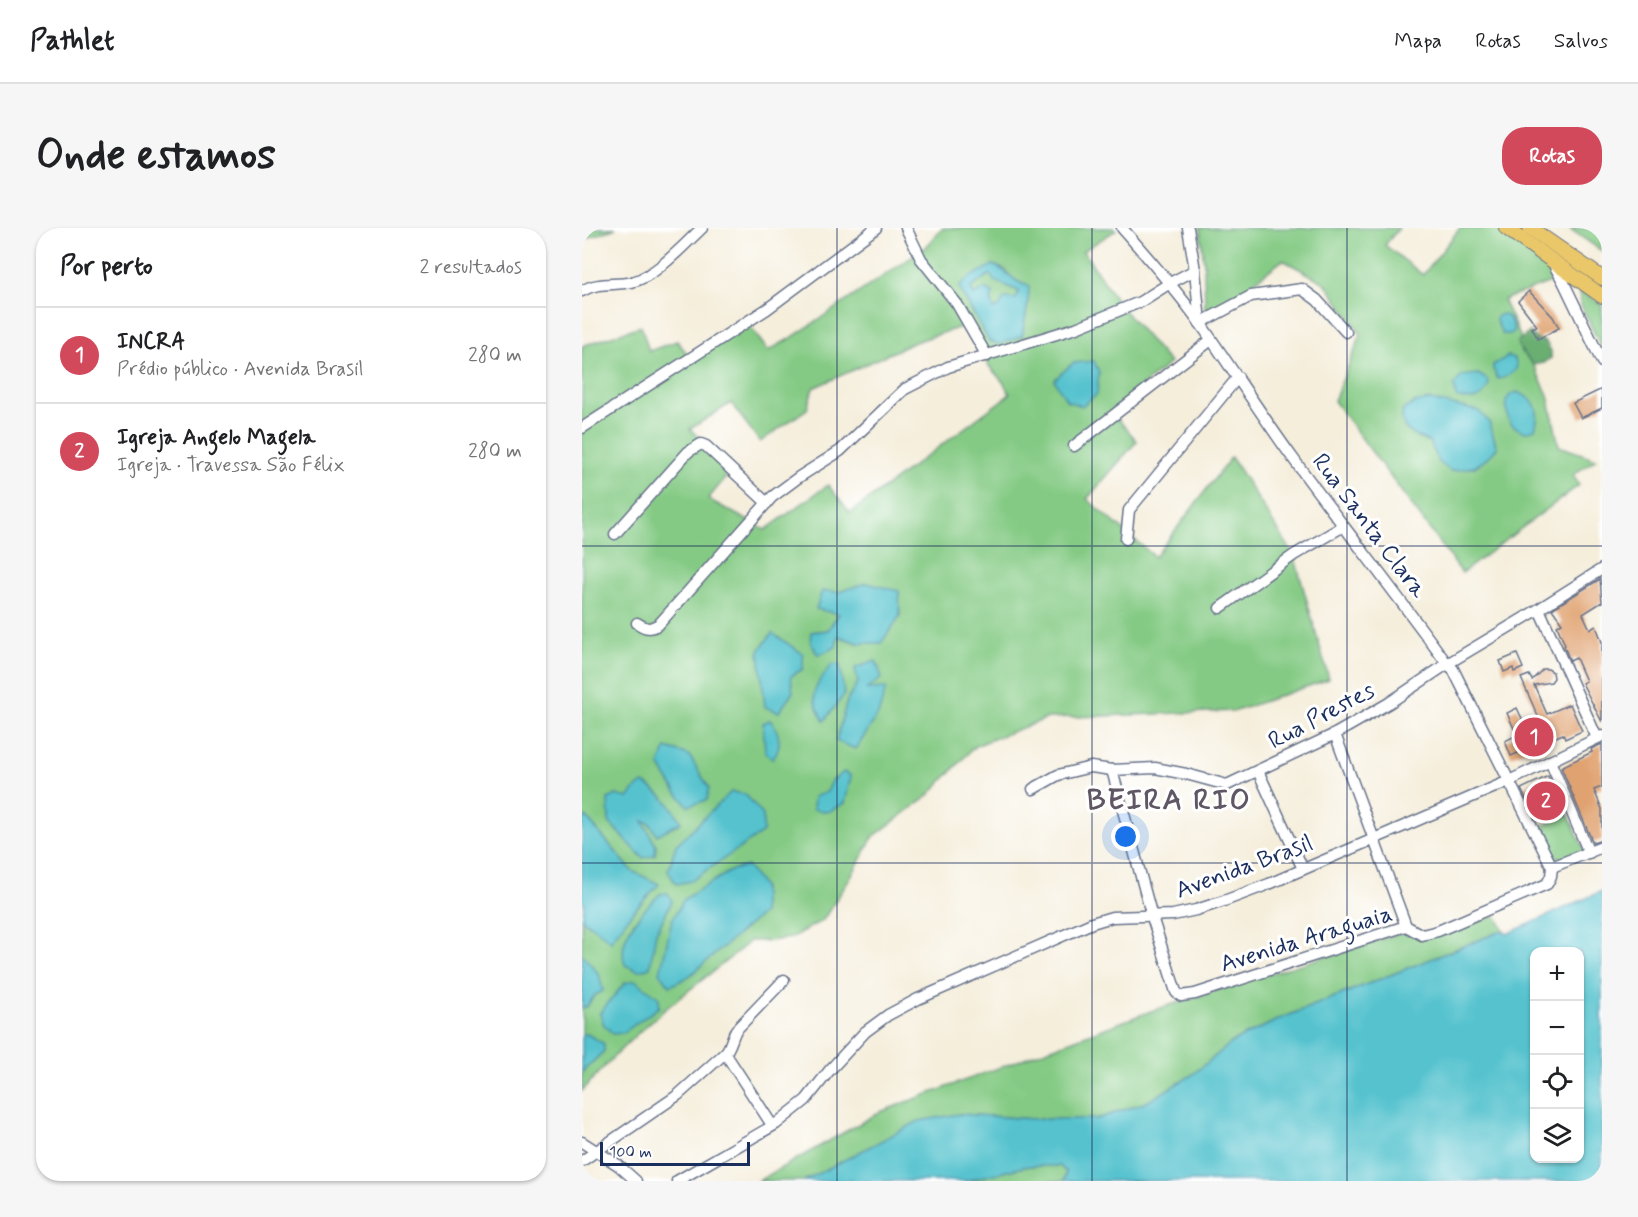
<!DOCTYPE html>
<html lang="pt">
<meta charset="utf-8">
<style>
body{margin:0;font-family:Mynerve,sans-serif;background:#f6f6f6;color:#202124}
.controls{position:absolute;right:18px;bottom:18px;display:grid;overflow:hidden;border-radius:12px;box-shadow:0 2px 4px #0004}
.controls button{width:54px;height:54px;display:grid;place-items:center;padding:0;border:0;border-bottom:2px solid #e0e0e0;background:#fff;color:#202124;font:30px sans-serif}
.scale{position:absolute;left:18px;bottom:15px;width:150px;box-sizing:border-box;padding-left:6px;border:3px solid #1b2f5e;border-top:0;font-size:16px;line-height:21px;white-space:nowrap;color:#1b2f5e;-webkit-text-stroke:4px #fff;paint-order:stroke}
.you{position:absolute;left:544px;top:609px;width:21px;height:21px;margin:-15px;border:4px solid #fff;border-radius:50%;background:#1a73e8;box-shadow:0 0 0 9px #1a73e833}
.badge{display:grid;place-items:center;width:39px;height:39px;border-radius:50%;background:#d1495b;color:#fff;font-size:20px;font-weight:700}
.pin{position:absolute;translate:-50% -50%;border:3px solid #fff;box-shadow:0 2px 6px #0006}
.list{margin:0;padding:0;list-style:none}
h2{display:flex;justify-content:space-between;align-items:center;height:78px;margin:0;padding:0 24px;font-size:26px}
h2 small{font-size:20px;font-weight:400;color:#757577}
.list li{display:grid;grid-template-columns:39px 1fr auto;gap:18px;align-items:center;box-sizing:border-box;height:96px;padding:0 24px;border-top:2px solid #e0e0e0}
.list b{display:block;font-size:22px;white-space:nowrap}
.list p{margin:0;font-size:20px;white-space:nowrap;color:#757577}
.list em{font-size:20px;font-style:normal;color:#757577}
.icon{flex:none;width:33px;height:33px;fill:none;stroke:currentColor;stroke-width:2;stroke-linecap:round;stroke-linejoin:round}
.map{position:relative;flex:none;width:1020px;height:953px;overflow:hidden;border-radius:24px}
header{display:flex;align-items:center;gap:36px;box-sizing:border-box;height:84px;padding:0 30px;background:#fff;border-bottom:2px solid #e0e0e0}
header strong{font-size:28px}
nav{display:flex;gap:33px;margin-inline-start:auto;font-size:21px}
.intro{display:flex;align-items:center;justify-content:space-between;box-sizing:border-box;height:144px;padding:0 36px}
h1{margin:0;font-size:42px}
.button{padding:15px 27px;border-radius:24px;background:#d1495b;color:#fff;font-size:21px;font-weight:700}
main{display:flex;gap:36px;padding:0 36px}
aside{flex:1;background:#fff;border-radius:24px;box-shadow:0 2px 4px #0004}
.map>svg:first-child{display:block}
.green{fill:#84ca84;stroke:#507c71;stroke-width:1.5;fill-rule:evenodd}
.forest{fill:#6bae72;stroke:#436e68;stroke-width:1.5}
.water{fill:#55c2ce;stroke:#387896;stroke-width:1.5;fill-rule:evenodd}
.building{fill:#e0a26f}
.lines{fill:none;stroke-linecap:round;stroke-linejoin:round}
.minor-casing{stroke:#67728a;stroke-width:13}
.major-casing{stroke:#67728a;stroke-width:16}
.minor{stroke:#fff;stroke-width:10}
.major{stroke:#eac769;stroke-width:14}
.grid{fill:none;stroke:#1b2f5e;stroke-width:1.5;stroke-opacity:0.55}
.labels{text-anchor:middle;stroke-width:6;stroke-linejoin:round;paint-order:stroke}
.street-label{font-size:24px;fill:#1b2f5e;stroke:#fff}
.district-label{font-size:30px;font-weight:bold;letter-spacing:1.5px;fill:#605764;stroke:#fff}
</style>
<header>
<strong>Pathlet</strong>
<nav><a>Mapa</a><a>Rotas</a><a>Salvos</a></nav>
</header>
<div class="intro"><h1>Onde estamos</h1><a class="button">Rotas</a></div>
<main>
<aside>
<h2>Por perto<small>2 resultados</small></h2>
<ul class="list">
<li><span class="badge">1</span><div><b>INCRA</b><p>Prédio público · Avenida Brasil</p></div><em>280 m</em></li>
<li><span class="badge">2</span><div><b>Igreja Angelo Magela</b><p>Igreja · Travessa São Félix</p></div><em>280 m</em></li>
</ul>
</aside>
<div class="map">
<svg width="1020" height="953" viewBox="0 0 1020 953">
<rect width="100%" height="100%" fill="#fff"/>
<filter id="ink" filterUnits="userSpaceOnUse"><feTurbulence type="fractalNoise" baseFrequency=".0167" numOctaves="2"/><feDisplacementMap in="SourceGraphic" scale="12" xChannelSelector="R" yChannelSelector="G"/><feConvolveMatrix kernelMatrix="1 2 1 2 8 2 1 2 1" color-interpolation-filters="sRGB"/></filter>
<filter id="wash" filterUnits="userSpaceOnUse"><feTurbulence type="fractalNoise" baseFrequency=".008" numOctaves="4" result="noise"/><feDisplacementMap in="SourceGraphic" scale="24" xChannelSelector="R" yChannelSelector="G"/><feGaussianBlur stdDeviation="1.35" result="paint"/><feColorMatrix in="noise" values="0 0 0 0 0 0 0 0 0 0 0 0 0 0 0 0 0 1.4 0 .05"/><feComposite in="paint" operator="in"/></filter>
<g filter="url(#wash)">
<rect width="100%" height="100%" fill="#f5eedb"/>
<!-- green -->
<g class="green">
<polygon points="0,0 34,0 0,12"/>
<path d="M361,0H486L487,2L490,0H532L534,2L501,23L540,80L588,135L529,183L555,213L505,271L573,329L649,229L712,327L747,451L654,483L466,490L393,518L347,567L291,609L267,652L241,692L209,710L187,713H168C146,733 123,749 100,768C63,796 30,829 0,863V844L22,823L5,806L0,807V779H4L13,767L0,726V691L29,712L49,686L50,643L4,589L0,592V118L59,98L67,123L95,113L109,130L165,94L186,123L209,110L343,20ZM411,37L424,42L446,75L440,108L407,113L380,66ZM379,99H387L407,138L421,154L428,166L268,285L246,257L183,302L126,271L150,242L108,201L149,175L178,214L225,181L231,160L333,114ZM284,355L276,415L256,408L229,404L246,402L257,385L240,364H257ZM276,454L284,461H304L265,473ZM34,567L46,571L98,595L75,606L67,595L60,592L74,618L61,630L27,594ZM78,666L90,673L74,705L51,695ZM43,755L77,779L18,785Z"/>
<path d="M618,0H817L803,17L841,47L878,0H913L964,37L974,52L921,72L966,167L977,218L1014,231L991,247L997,257L880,345L752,173L779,106L743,55L701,32L631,85L623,82L622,36ZM907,194L915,220L893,239L869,243L857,234L848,214L837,210L823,200Z"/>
<polygon points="989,0 1020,0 1020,23 988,1"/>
<polygon points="408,46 425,58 437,63 434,71 412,82 409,74 392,68 389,60"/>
<polygon points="998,64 1005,67 1020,77 1020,121 998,75"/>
<polygon points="986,586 1003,623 979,632 978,629 972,631 956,600"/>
<polygon points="914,688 922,702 700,790 652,813 610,847 565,874 515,891 452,891 377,886 222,953 176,953 298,884 569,783 818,705 855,705"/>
<polygon points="468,937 478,938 484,944 482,953 382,953 446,938"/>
</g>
<!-- forest -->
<path class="forest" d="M948,104L953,110L964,114L969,123V130L962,135L951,137C945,128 937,124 935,114Z"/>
<!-- water -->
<g class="water">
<path d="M411,37C428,43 429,54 447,58L446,75L440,108L418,116L407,113L377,59L386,50ZM408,46L412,53L437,63L434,71L422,70L418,78L412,81L409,74L411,65L402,61L392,67L389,60Z"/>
<path d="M920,86C928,88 930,95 932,102L930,106H920L914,92L915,88Z"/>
<polygon points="926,128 932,130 935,136 934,142 922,150 916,151 911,141 911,137"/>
<polygon points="512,133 517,144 515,166 500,178 485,173 472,152 491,135"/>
<path d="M896,146L906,152L907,157C899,175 889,173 874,169L872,157L880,148Z"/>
<path d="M935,164C953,171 959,180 953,201L943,204C924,196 926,192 924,173L928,167Z"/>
<path d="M848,172L897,183L907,194L915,220C900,238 891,240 869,243L857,234L848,214C831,207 816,202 821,182L832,175Z"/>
<polygon points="284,355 317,363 318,388 299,415 276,415 256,408 254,419 236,427 229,415 229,404 246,402 257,386 234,381 240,363 257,364"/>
<polygon points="190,405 221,426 221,441 209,448 211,464 197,484 183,479 177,423"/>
<polygon points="294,433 300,450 285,461 304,460 296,487 274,521 254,513 265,473 276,454 273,440"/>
<path d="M250,436L258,437L262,467L242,493C225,464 232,461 250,436Z"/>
<path d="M188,492C198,504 201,519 190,531L183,524L181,495Z"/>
<polygon points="84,520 107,527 127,560 125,572 106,578 94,564 77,537"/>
<polygon points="262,544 269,548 263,575 246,584 231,581 232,569 245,564 250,553"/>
<path d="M62,555C80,566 89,576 99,594L75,607L67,595L61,593L74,618L73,627L61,630L27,594L26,571L34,567L46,570L53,561Z"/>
<polygon points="149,564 163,566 181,587 181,604 109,653 94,656 86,643 94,617"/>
<polygon points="4,589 50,643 77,656 49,686 29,713 0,691 2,676 0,672 0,592"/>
<polygon points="165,638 181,659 181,685 106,749 88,758 78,745 90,692 102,671 150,642"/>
<path d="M1020,663V953H482L484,944L478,938H446L382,953H222L337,893L377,886L452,891H515L565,874L610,847L652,813L700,790L922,702L925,706ZM952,724H998V930H952Z"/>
<path d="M86,665L90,673L74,705L68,739L57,743L43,737C34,709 59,684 78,666Z"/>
<polygon points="0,726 17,746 21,763 13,767 4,779 0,779"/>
<polygon points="53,752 77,770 77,779 41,805 31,806 22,797 18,785 43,755"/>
<polygon points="5,806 22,816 22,823 0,844 0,807"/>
</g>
<g id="blocks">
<!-- building -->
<g class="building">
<polygon points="947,63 971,89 977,100 956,111 950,100 955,98 936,73"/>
<polygon points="1020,161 1020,180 999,190 991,175"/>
<polygon points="1018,351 1020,374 1001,386 1008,401 1014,398 1020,414 1020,494 1000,455 1004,453 994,430 988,433 982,418 983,417 975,398 980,395 970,381"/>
<polygon points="935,426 941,440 932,444 931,440 922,444 918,433"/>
<polygon points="961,441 966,441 971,444 972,450 969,454 952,457 965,486 988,476 1000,503 983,511 981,506 929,528 923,513 935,507 925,485 935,480 944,499 958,493 939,450 947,447 950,452"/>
<polygon points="1020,516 1020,559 1012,562 1020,581 1020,612 1011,615 979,539 1010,524 1009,521"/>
<polygon points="966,548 970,558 965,560 974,578 961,584 952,567 944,571 939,561"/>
</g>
</g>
</g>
<g filter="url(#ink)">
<use href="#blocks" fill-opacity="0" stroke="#67728a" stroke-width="1.5"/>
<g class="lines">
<!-- minor casing -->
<g class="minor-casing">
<g id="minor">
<polyline points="324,0 339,31 375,76 405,128"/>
<path d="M540,0C567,31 594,61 618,95C649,139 678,185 710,229C761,299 815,366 865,436L871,441L970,639"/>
<polyline points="606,0 613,42 618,95"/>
<polyline points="971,35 981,53 1020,134"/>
<path d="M0,63C16,53 33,58 50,54C74,48 102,17 120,0"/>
<polyline points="618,95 669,68 720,61 735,72 764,104"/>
<polyline points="0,200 185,81 294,0"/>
<polyline points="492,218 629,112"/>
<polyline points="33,306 106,224 119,216 124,218 185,275"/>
<polyline points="544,311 547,282 656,149"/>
<polyline points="638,380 712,327 760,299"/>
<polyline points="957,381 1015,510"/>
<path d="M55,395C64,401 69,402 78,395L190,269L217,249L258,223L323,161L366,139L494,100L558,74L588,55L613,42"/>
<polyline points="753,506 824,698"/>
<polyline points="968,533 1007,625"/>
<polyline points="530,542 570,689 594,764 599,768 613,766 824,698 840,707 856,703 965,656 969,648 970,639"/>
<polyline points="676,543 721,641"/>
<polyline points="451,561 476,547 509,539 530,542 573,540 604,546 645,557 753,506 807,475 865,436 957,381 1020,341"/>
<polyline points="970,639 1020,619"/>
<polyline points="143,825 190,897"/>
<polyline points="0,914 36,937 54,953"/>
<path d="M0,933L96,867L143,825C148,821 150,809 154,802L202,752"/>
<polyline points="95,953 194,896 224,872 247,843 283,804 306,787 336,771 510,695 530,689 591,687 614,682 642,673 687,656 927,553 1020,508"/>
</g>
</g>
<!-- major casing -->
<g class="major-casing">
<g id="major">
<polyline points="924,0 1020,68"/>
<polyline points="948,0 1020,50"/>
</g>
</g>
<!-- minor -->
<use href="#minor" class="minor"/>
<!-- major -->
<use href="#major" class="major"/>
</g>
</g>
<!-- grid -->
<path class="grid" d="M255,0V953M510,0V953M765,0V953M0,318H1020M0,635H1020"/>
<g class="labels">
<!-- street labels -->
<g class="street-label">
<text transform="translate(788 297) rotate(53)" y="8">Rua Santa Clara</text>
<text transform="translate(739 487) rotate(-28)" y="8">Rua Prestes</text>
<text transform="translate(662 638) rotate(-20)" y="8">Avenida Brasil</text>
<text transform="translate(724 710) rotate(-17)" y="8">Avenida Araguaia</text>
</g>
<!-- district labels -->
<g class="district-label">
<text x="587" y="581">BEIRA RIO</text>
</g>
</g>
</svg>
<div class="controls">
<button>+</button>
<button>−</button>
<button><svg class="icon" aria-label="locate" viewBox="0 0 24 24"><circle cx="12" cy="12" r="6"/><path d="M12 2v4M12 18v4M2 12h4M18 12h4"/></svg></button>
<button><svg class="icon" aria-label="layers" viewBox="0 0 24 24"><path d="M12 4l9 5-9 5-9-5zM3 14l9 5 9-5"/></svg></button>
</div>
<div class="scale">100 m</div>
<div class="you"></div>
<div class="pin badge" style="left:952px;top:509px">1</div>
<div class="pin badge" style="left:964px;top:573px">2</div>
</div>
</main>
